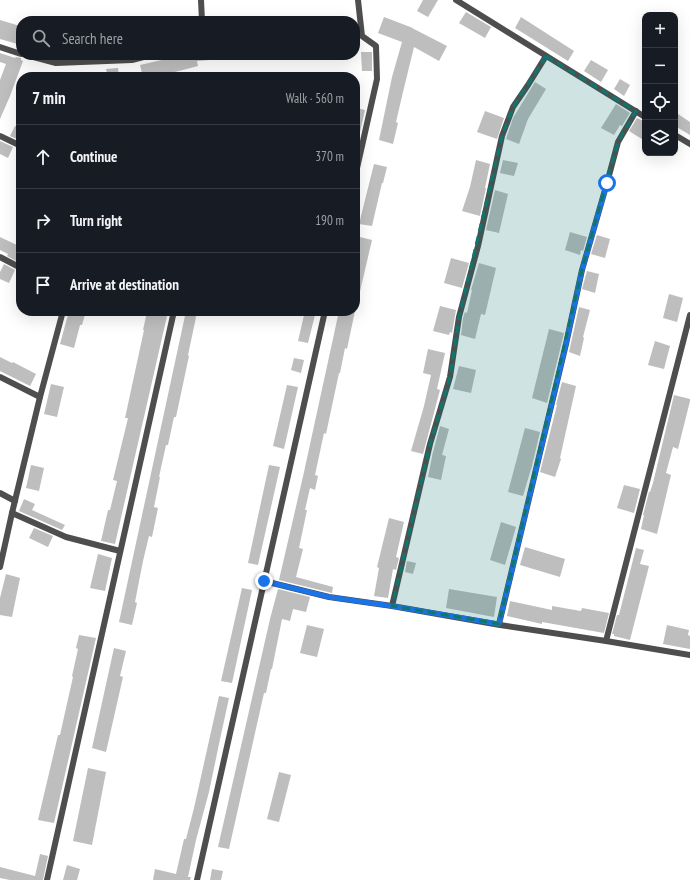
<!DOCTYPE html>
<meta charset="utf-8">
<style>
body{margin:0;font-family:"PT Sans Narrow",sans-serif;background:#242831;color:#f1f3f6}
.controls{position:absolute;right:12px;top:12px;display:grid;overflow:hidden;border-radius:8px;box-shadow:0 4px 16px #0002}
.controls button{width:36px;height:36px;display:grid;place-items:center;padding:0;border:0;border-bottom:1px solid #363941;background:#171b24;color:#f1f3f6;font:20px sans-serif}
.stop{position:absolute;width:12px;height:12px;margin:-9px;border:3px solid #1a73e8;border-radius:50%;background:#fff}
.stop.end{background:#1a73e8;border-color:#fff;box-shadow:0 1px 4px #0008}
.list{margin:0;padding:0;list-style:none}
h2{display:flex;justify-content:space-between;align-items:center;height:52px;margin:0;padding:0 16px;font-size:17px}
h2 small{font-size:13px;font-weight:400;color:#9ea1a6}
.list li{display:grid;grid-template-columns:26px 1fr auto;gap:12px;align-items:center;box-sizing:border-box;height:64px;padding:0 16px;border-top:1px solid #363941}
.list b{display:block;font-size:15px;white-space:nowrap}
.list em{font-size:13px;font-style:normal;color:#9ea1a6}
.icon{flex:none;width:22px;height:22px;fill:none;stroke:currentColor;stroke-width:2;stroke-linecap:round;stroke-linejoin:round}
.map{position:relative;flex:none;width:690px;height:880px;overflow:hidden}
.search{position:absolute;background:#171b24;box-shadow:0 4px 16px #0002;left:16px;top:16px;width:344px;height:44px;display:flex;align-items:center;gap:10px;box-sizing:border-box;padding:0 14px;border-radius:16px;color:#9ea1a6;font-size:15px}
.panel{position:absolute;background:#171b24;box-shadow:0 4px 16px #0002;left:16px;top:72px;width:344px;height:244px;border-radius:16px}
.map>svg:first-child{display:block}
.building{fill:#bebebe}
.lines{fill:none;stroke-linecap:round;stroke-linejoin:round}
.street{stroke:#4e4e4e;stroke-width:6}
.route{stroke:#1a73e8;stroke-width:5}
.marked{fill:#0f766e;fill-opacity:0.2;stroke:#0f766e;stroke-width:3;stroke-dasharray:8 5;stroke-linejoin:round}
</style>
<div class="map">
<svg width="690" height="880" viewBox="0 0 690 880">
<rect width="100%" height="100%" fill="#fff"/>
<!-- building -->
<g class="building">
<polygon points="423,0 438,0 428,17 417,11"/>
<polygon points="466,12 491,27 485,38 459,23"/>
<polygon points="384,17 413,28 412,28 447,46 439,61 414,47 403,92 396,122 398,123 393,144 379,140 392,77 402,42 378,33"/>
<polygon points="521,17 574,51 568,61 515,28"/>
<polygon points="0,20 20,26 17,38 21,39 21,45 0,39"/>
<polygon points="361,52 372,52 372,71 362,71"/>
<polygon points="0,53 15,58 16,57 21,58 21,60 23,61 10,96 0,119 0,80 6,64 0,62"/>
<polygon points="183,55 209,55 210,60 197,61 198,66 183,70 154,77 143,77 140,65"/>
<polygon points="591,60 608,70 601,82 584,71"/>
<polygon points="118,68 119,77 108,77 106,69"/>
<polygon points="620,79 630,85 624,96 614,89"/>
<polygon points="535,82 546,89 528,119 519,144 506,139 513,118"/>
<polygon points="616,104 630,113 622,126 620,125 614,135 601,128"/>
<polygon points="357,108 365,110 356,150 355,150 355,114"/>
<polygon points="485,111 504,118 497,139 477,132"/>
<polygon points="675,112 690,122 690,135 675,126"/>
<polygon points="637,118 645,122 645,141 629,131"/>
<polygon points="15,126 21,128 21,139 18,138 17,139 10,136"/>
<polygon points="0,141 13,147 8,158 0,154"/>
<polygon points="476,160 490,164 485,188 486,188 480,216 462,211 470,187"/>
<polygon points="503,160 518,163 514,176 500,173"/>
<polygon points="374,164 387,167 383,183 382,183 372,226 359,224"/>
<polygon points="495,190 508,194 499,233 486,230"/>
<polygon points="570,232 587,237 583,251 581,250 580,255 565,250"/>
<polygon points="597,235 610,239 605,258 591,254"/>
<polygon points="356,236 372,240 358,300 355,299 355,242"/>
<polygon points="0,237 21,247 21,260 19,259 18,262 7,256 8,254 0,250"/>
<polygon points="451,258 469,263 462,288 444,283"/>
<polygon points="479,263 496,268 485,315 481,314 475,339 461,335 463,318 465,312 467,313 472,290 471,290"/>
<polygon points="4,264 15,270 9,283 0,279 0,272"/>
<polygon points="587,271 599,274 595,293 582,289"/>
<polygon points="669,294 683,298 677,322 663,318"/>
<polygon points="440,306 456,310 452,333 450,332 449,335 433,331"/>
<polygon points="579,307 590,310 583,337 584,338 580,356 569,352"/>
<polygon points="69,311 86,311 82,325 80,325 74,348 60,344"/>
<polygon points="186,311 197,311 195,322 188,355 189,356 176,417 174,417 168,445 166,445 159,477 160,477 154,507 158,508 152,537 149,536 143,561 135,602 137,603 132,625 119,622"/>
<polygon points="305,311 316,311 308,343 298,341"/>
<polygon points="339,311 355,311 347,349 345,348 340,373 339,373 326,434 324,433 315,475 318,476 315,490 310,488 305,510 307,510 299,548 303,549 296,577 333,587 332,593 279,580 304,472"/>
<polygon points="147,312 167,316 115,544 101,541 108,510 110,510 117,481 113,480 128,418 125,418 144,330 143,330"/>
<polygon points="549,329 564,333 547,403 532,398"/>
<polygon points="655,341 670,346 664,369 648,365"/>
<polygon points="428,349 445,353 437,389 440,390 423,454 411,451 424,406 431,375 423,373"/>
<polygon points="0,357 12,363 13,362 36,374 30,386 0,371"/>
<polygon points="294,358 304,360 301,373 291,370"/>
<polygon points="459,366 476,370 471,393 453,389"/>
<polygon points="562,382 576,386 560,458 561,459 555,477 540,472 557,405 556,405"/>
<polygon points="51,384 64,387 57,417 44,414"/>
<polygon points="287,385 298,387 284,449 273,446"/>
<polygon points="674,395 690,399 690,401 678,449 673,447 666,473 671,475 657,534 641,529 644,515 643,515 649,492 650,492 653,483"/>
<polygon points="440,426 449,429 442,455 446,456 441,480 428,477 432,457 432,456"/>
<polygon points="525,428 540,432 531,470 531,469 523,496 508,492"/>
<polygon points="31,465 44,468 39,491 26,488"/>
<polygon points="269,465 280,467 258,565 248,563"/>
<polygon points="624,485 640,489 634,513 617,508"/>
<polygon points="24,499 35,504 32,510 65,525 62,530 19,511"/>
<polygon points="389,518 404,522 396,557 399,558 396,570 393,569 388,598 374,596 379,568 377,567"/>
<polygon points="501,522 516,527 505,565 490,560"/>
<polygon points="34,528 53,536 48,547 29,538"/>
<polygon points="525,547 565,559 560,577 520,565"/>
<polygon points="636,548 644,550 640,564 649,566 630,640 614,636 614,634 612,634 617,615 619,615"/>
<polygon points="98,554 112,558 105,591 90,588"/>
<polygon points="407,561 416,563 413,574 405,572"/>
<polygon points="6,574 20,578 12,617 0,615 0,598"/>
<polygon points="242,588 252,590 232,683 221,681"/>
<polygon points="278,589 310,597 306,612 293,609 290,621 282,619 272,669 271,669 266,693 264,693 229,849 218,847 270,619"/>
<polygon points="449,589 497,597 494,617 446,608"/>
<polygon points="510,601 552,610 552,606 581,611 582,608 609,613 604,633 542,622 542,624 507,616"/>
<polygon points="307,625 324,629 317,657 300,653"/>
<polygon points="667,625 689,630 688,635 690,636 690,649 663,644"/>
<polygon points="79,635 96,638 54,823 38,820 58,735 60,735 68,699 73,677 72,676 78,649 76,648"/>
<polygon points="114,648 126,651 120,676 123,677 106,752 92,748"/>
<polygon points="219,696 229,698 219,744 209,792 196,840 188,877 191,877 190,880 153,880 155,869 176,874 184,839 186,839 194,808"/>
<polygon points="88,768 106,772 92,845 73,841"/>
<polygon points="279,772 291,775 279,822 267,819"/>
<polygon points="40,854 48,856 43,880 10,880 0,878 0,867 35,876"/>
<polygon points="67,865 80,869 77,880 63,880"/>
<polygon points="212,869 223,871 221,880 210,880"/>
</g>
<g class="lines">
<!-- street -->
<g class="street">
<polyline points="201,0 202,21"/>
<polyline points="456,0 645,117"/>
<polyline points="0,47 21,54"/>
<polyline points="26,55 56,63 132,60 151,55"/>
<polyline points="675,135 690,144"/>
<polyline points="0,136 21,146"/>
<polyline points="355,177 377,79 376,46 362,36 358,0"/>
<polyline points="0,257 21,268"/>
<polyline points="0,377 40,397"/>
<polyline points="0,493 15,501"/>
<polyline points="12,513 66,537 120,551"/>
<polyline points="0,567 12,513 40,397 63,311"/>
<polyline points="264,581 329,597 392,606 500,625 606,641 690,655"/>
<polyline points="392,606 430,444 450,377 459,317 478,246 502,136 513,107 528,85 546,56"/>
<polyline points="499,624 566,344 582,270 607,183 618,142 636,111"/>
<polyline points="606,641 690,315"/>
<polyline points="47,880 174,311"/>
<polyline points="197,880 325,311"/>
</g>
</g>
<g class="lines">
<!-- route -->
<polyline class="route" points="264,581 329,597 392,606 499,624 566,344 582,270 607,183"/>
</g>
<!-- marked area -->
<path class="marked" d="M546,56L636,111L618,142L582,270L499,624L392,606L430,444L450,377L459,317L502,136L513,107Z"/>
</svg>
<div class="controls">
<button>+</button>
<button>−</button>
<button><svg class="icon" aria-label="locate" viewBox="0 0 24 24"><circle cx="12" cy="12" r="6"/><path d="M12 2v4M12 18v4M2 12h4M18 12h4"/></svg></button>
<button><svg class="icon" aria-label="layers" viewBox="0 0 24 24"><path d="M12 4l9 5-9 5-9-5zM3 14l9 5 9-5"/></svg></button>
</div>
<div class="stop" style="left:607px;top:183px"></div>
<div class="stop end" style="left:264px;top:581px"></div>
<div class="search"><svg class="icon" aria-label="search" viewBox="0 0 24 24"><circle cx="10" cy="10" r="6"/><path d="M15 15l6 6"/></svg>Search here</div>
<section class="panel">
<h2>7 min<small>Walk · 560 m</small></h2>
<ul class="list">
<li><svg class="icon" aria-label="ahead" viewBox="0 0 24 24"><path d="M12 20V5M6 11l6-6 6 6"/></svg><div><b>Continue</b></div><em>370 m</em></li>
<li><svg class="icon" aria-label="right" viewBox="0 0 24 24"><path d="M7 20v-9h11M14 6l5 5-5 5"/></svg><div><b>Turn right</b></div><em>190 m</em></li>
<li><svg class="icon" aria-label="arrive" viewBox="0 0 24 24"><path d="M6 21V4h12l-3 4 3 4H6"/></svg><div><b>Arrive at destination</b></div></li>
</ul>
</section>
</div>
